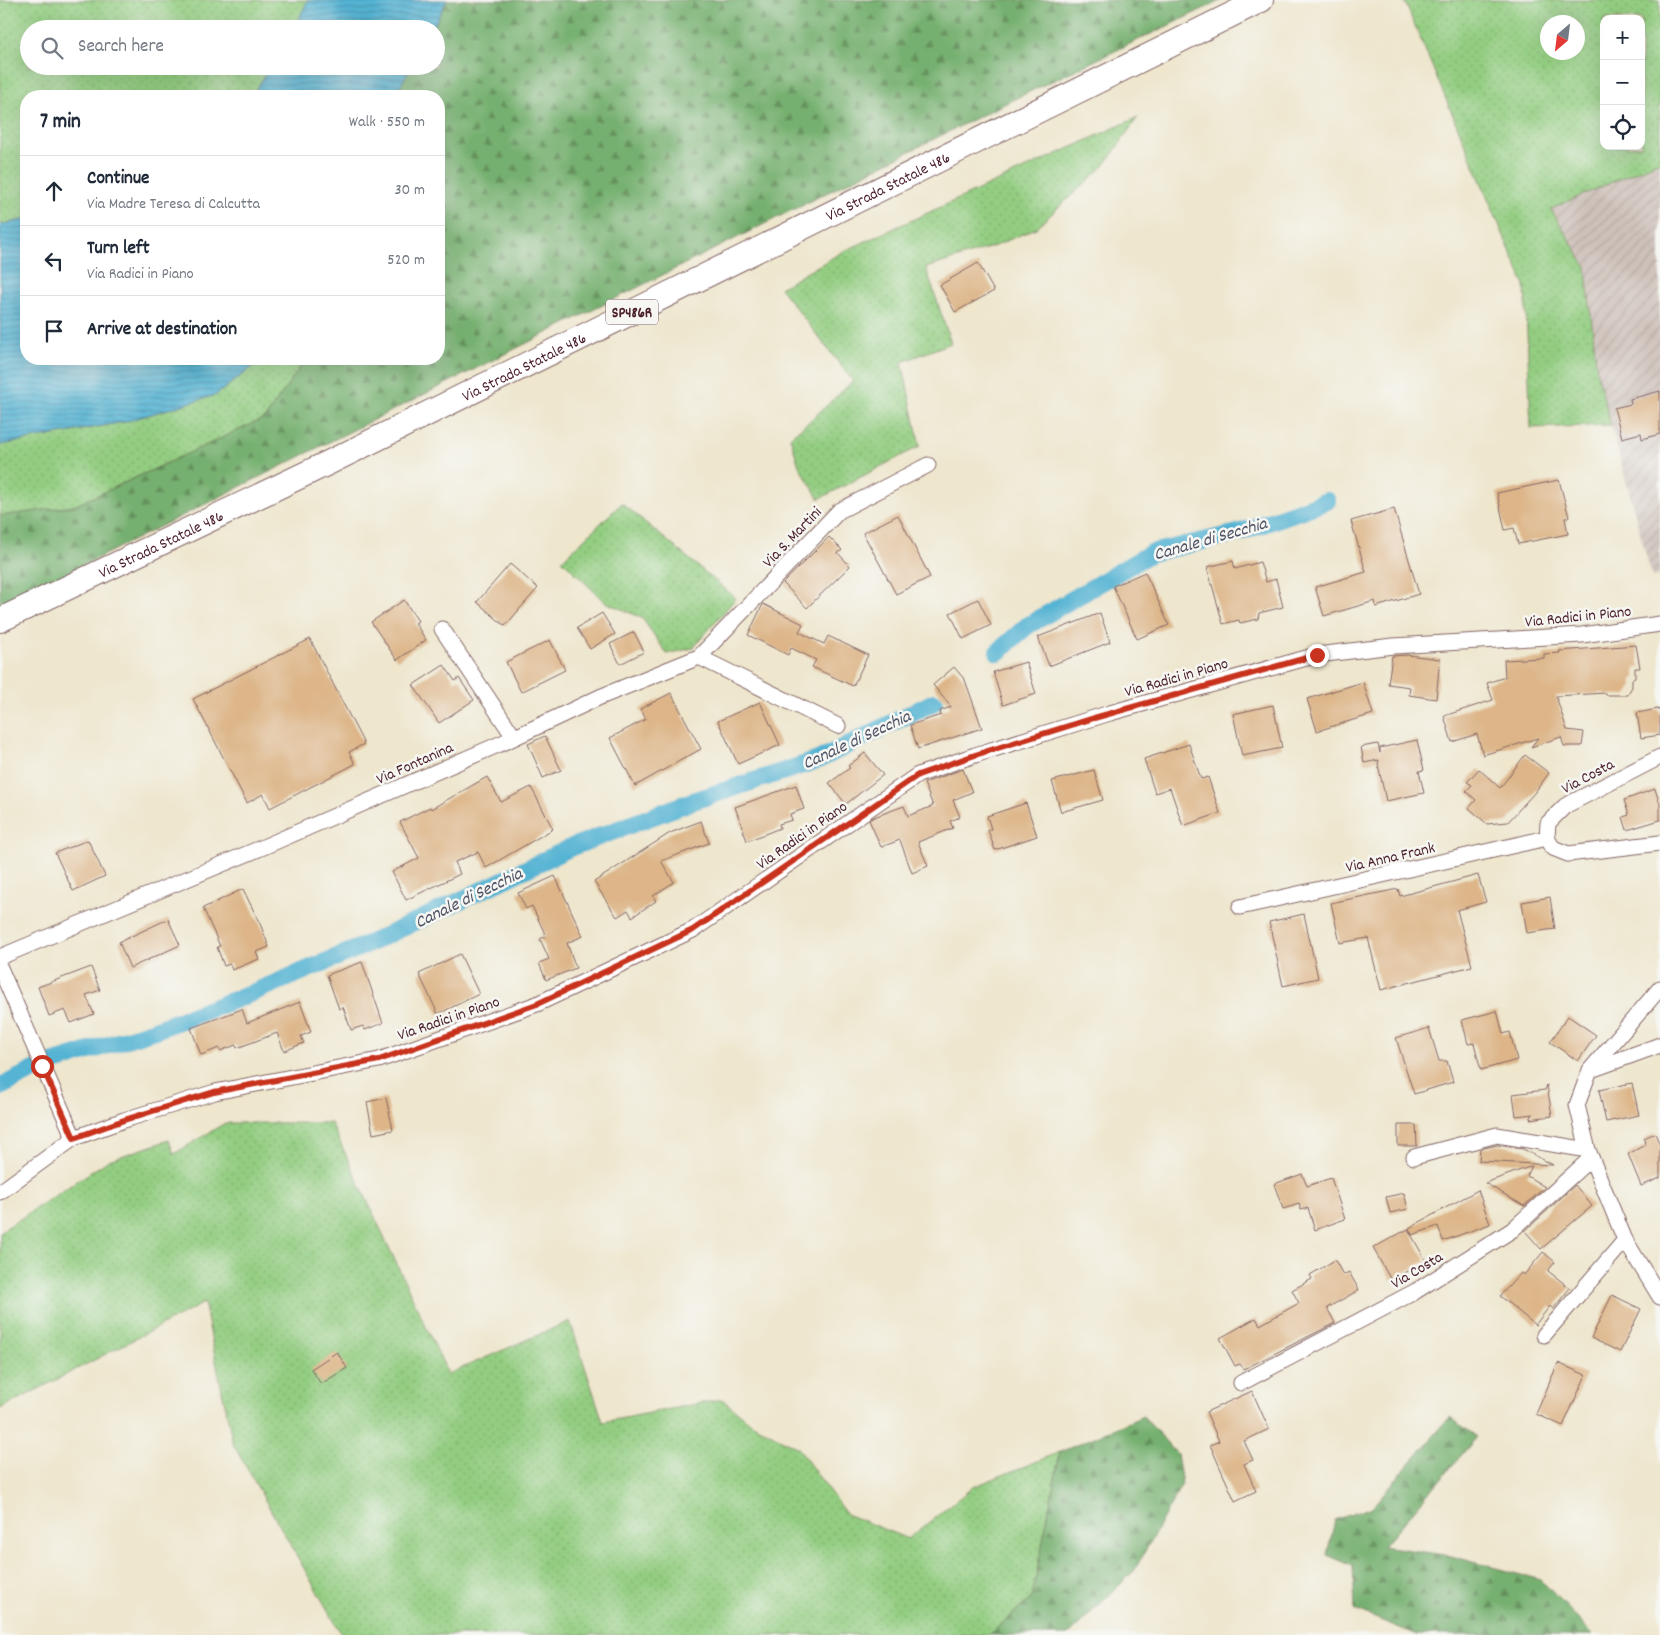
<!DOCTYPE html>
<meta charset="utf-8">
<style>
body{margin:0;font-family:Dekko,sans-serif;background:#f2f2f3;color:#1f2937}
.controls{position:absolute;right:15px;top:15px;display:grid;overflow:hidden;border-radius:10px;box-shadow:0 5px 20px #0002}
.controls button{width:45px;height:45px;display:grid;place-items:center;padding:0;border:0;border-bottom:1px solid #e0e1e3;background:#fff;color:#1f2937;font:25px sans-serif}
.compass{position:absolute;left:1540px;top:15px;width:45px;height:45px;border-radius:50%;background:#fff;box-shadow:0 5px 20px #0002;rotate:208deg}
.stop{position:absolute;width:15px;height:15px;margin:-11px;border:4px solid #c8321e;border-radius:50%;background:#fff}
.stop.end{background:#c8321e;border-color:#fff;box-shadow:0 1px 5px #0008}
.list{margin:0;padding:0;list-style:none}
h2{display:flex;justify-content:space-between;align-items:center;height:65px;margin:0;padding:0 20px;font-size:21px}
h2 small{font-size:16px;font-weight:400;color:#747a83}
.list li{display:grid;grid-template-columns:32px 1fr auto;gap:15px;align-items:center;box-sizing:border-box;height:70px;padding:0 20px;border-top:1px solid #e0e1e3}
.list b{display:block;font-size:19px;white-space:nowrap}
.list p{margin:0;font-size:16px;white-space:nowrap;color:#747a83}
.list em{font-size:16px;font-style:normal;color:#747a83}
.icon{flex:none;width:28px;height:28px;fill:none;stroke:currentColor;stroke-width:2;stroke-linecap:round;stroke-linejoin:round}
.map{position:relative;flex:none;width:1660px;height:1635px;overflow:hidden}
.search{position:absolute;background:#fff;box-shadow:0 5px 20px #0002;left:20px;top:20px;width:425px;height:55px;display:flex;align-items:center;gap:12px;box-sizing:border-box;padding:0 18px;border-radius:28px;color:#747a83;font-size:19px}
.panel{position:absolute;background:#fff;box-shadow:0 5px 20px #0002;left:20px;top:90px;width:425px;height:275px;border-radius:20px}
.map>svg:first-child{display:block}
.industrial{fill:url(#industrial-furrows)}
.grass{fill:url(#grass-dots);stroke:#6e7656;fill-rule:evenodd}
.forest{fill:url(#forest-firs);stroke:#60684d}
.water{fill:url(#water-rules);stroke:#4f697f}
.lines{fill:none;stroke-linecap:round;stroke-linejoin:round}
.canal{stroke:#54b3d3;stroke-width:18}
.building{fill:#ddb588}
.street-casing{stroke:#836564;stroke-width:17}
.primary-casing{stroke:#836564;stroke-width:26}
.street{stroke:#fff;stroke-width:15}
.primary{stroke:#fff;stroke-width:24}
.route{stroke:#c8321e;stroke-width:6}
.labels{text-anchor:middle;stroke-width:5;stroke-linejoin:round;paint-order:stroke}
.shield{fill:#f6f6f2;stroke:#7e6067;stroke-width:1}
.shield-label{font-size:15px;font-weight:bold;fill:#4a1f2b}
.street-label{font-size:16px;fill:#4a1f2b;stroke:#f6f6f2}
.water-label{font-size:18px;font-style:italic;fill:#4e5366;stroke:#f6f6f2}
</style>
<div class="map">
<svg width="1660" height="1635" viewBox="0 0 1660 1635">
<defs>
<pattern id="industrial-furrows" width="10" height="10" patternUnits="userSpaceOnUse" patternTransform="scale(1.25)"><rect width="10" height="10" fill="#cec1ba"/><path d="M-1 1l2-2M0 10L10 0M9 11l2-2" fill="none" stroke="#b2a5a0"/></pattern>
<pattern id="grass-dots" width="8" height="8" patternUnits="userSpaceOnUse" patternTransform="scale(1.25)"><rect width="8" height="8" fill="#93cd81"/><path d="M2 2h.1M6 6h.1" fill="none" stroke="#80b070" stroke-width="1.8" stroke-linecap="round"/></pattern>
<pattern id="forest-firs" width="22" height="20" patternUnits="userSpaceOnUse" patternTransform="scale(1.25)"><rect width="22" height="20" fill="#76b06f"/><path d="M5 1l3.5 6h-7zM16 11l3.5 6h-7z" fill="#638f5b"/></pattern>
<pattern id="water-rules" width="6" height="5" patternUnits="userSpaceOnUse" patternTransform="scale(1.25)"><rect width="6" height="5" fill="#54b3d3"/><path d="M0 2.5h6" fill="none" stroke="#4891ab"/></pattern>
</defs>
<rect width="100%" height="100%" fill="#f6f6f2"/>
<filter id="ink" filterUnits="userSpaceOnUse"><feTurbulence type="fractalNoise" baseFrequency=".02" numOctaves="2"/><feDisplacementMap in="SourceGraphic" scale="10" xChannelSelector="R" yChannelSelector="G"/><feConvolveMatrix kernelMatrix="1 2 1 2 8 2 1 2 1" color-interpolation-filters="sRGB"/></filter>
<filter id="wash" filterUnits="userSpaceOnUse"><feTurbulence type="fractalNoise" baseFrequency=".0096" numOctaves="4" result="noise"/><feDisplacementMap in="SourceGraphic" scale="20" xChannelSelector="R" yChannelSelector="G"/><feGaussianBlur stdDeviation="1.12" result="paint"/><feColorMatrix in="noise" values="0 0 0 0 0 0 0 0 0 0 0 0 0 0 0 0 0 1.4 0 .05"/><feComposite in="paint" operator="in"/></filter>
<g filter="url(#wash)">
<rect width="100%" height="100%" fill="#eee6cd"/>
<!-- industrial -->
<polygon class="industrial" points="1660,161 1660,575 1652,577 1597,373 1586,267 1551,208"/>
<!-- grass -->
<g class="grass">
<polygon points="0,0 308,0 294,29 29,29 29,66 271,66 253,94 248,96 26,96 26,219 0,225"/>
<path d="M1404,0H1660V161L1551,209L1586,267L1597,373L1611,425L1531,428L1525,286ZM1604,19H1641V146H1604ZM1548,22H1578V52H1548Z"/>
<polygon points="1138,117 1105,165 1036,228 995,246 926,268 951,343 902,362 920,446 819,499 799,466 790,437 812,419 853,381 780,288 842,252"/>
<polygon points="263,359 306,359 265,418 74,506 0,516 0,445 124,422 215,395"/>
<polygon points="622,503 736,598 693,648 667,654 642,618 605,602 562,560"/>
<polygon points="225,1123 331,1123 448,1374 570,1321 603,1422 722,1399 751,1423 798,1448 846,1514 908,1539 973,1487 1060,1452 1032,1598 989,1635 342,1635 233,1444 204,1303 0,1409 0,1232 109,1160 169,1140 174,1154"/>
</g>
<!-- forest -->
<g class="forest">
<polygon points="447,0 1222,0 1010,101 0,607 0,516 74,506 265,418 306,359 439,359 439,96 395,96 411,66 436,66 436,29 432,29"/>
<polygon points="1143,1416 1177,1454 1182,1484 1134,1571 1068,1635 989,1635 1032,1598 1060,1452"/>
<polygon points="1450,1417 1477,1437 1383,1546 1451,1556 1541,1580 1593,1635 1417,1635 1355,1610 1353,1566 1327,1555 1335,1520 1372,1507"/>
</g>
<!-- water -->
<g class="water">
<polygon points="308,0 447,0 432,29 294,29"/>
<polygon points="271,66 411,66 395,96 248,96 253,94"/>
<polygon points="26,219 26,359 263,359 216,395 124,422 0,445 0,225"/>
</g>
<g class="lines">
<!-- canal -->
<g class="canal">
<polyline points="998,652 1027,626 1151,553 1238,533 1327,501"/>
<polyline points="0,1087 42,1066 155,1030 247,995 375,941 572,847 690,802 818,760 934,702"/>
</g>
</g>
<g id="blocks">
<!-- building -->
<g class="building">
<polygon points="978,263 994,291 955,312 940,285"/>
<polygon points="1660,391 1660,434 1642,439 1641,433 1622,438 1614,408 1631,404 1630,399"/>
<polygon points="1559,480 1569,517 1565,518 1568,534 1518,544 1514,528 1505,530 1497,493"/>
<polygon points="1394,509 1419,594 1376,607 1375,601 1324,616 1315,587 1366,572 1351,521"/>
<polygon points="898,515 930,577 896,594 863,533"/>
<polygon points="829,537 842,550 838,553 850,566 807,608 783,583"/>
<polygon points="1233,561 1235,569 1260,562 1266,582 1276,579 1283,607 1259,613 1258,619 1240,623 1239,620 1223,624 1207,567"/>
<polygon points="510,564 538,588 505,626 477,602"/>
<polygon points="1145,572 1169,625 1137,639 1113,586"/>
<polygon points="978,599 991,625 963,639 950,613"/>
<polygon points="404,600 418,621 415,623 426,640 397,660 371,622"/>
<polygon points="763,604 803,624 799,632 824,644 828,636 868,655 853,686 812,667 816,660 791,648 788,655 748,635"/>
<polygon points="602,613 615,634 590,649 577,628"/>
<polygon points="1100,613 1110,642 1049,666 1038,637"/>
<polygon points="634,632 644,652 620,664 610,644"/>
<polygon points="310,639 364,744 349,752 355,764 270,808 263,794 247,803 193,699"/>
<polygon points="550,640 565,670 521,692 506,662"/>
<polygon points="1636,645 1640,668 1635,668 1635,678 1632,679 1632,687 1627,695 1606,695 1605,693 1556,696 1567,730 1584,732 1582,746 1564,746 1561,737 1531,747 1538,738 1483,755 1477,734 1452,742 1444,716 1493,700 1487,683 1505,677 1504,660 1544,658 1544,654 1560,653 1559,651"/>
<polygon points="1408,655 1440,659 1436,699 1409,695 1410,687 1388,684 1392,656"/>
<polygon points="1026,662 1036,694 1003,705 993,672"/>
<polygon points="444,665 455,681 459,678 474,700 439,723 413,685"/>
<polygon points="954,667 965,680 982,728 918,749 910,725 941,715 940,711 951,707 933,685"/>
<polygon points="1363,682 1373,714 1317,731 1307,699"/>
<polygon points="671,693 701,749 635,786 610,738 646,719 640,709"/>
<polygon points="760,702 780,745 738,764 718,721"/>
<polygon points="1273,705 1282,748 1242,756 1233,714"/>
<polygon points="1658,709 1658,710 1660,710 1660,735 1641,738 1637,713"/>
<polygon points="545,736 561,770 543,778 528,744"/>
<polygon points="1417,740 1424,770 1419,771 1424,793 1386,801 1378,764 1379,760 1364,763 1361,747 1378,744 1380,753 1380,748"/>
<polygon points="1189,744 1201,779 1208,777 1220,813 1183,826 1170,788 1155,793 1144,759"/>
<polygon points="865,753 883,775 846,804 829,783 850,768 848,766"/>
<polygon points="1525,755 1549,773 1535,792 1508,822 1487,824 1469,808 1476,800 1466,791 1472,785 1467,782 1479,769 1500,788"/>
<polygon points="963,769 972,792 953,800 960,817 950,821 953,828 918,842 928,866 912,873 900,840 881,847 869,820 874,817 904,806 908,816 933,806 924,783"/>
<polygon points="1094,770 1103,800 1061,812 1052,781"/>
<polygon points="487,777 501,802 531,787 553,829 486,868 478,852 455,862 460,874 406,900 392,872 419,858 400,822 430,807 431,809"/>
<polygon points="796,785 804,809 790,814 792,820 779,824 780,828 747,841 735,807"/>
<polygon points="1655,789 1660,804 1660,820 1627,830 1623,817 1629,815 1624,800"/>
<polygon points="1026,803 1037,836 995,850 988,830 991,829 987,816"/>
<polygon points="701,821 709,843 661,861 674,882 653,896 656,901 632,917 628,910 617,917 594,882 670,833"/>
<polygon points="88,840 105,876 73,891 55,853"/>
<polygon points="1478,875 1486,902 1457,910 1472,966 1381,990 1368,938 1340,943 1331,903 1398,889 1400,896"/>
<polygon points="555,876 583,936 567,943 576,968 546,980 539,963 549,959 540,939 546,936 532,906 526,909 518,893"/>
<polygon points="243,889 261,926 269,947 256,952 259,959 232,970 230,964 224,966 217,947 220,946 203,908"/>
<polygon points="1550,897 1555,929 1527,933 1522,902"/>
<polygon points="1304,914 1318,978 1283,986 1269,922"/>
<polygon points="168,919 180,945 130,968 119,942"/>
<polygon points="460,954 479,994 438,1014 419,974"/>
<polygon points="362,962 383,1023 365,1030 363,1026 351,1030 343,1007 339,1009 327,975"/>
<polygon points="91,967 100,990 86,995 94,1014 71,1023 65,1010 49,1016 38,987"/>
<polygon points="300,1002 311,1032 301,1036 304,1043 284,1051 277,1033 237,1048 236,1045 220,1051 219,1048 201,1055 191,1028 242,1009 247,1023"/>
<polygon points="1497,1011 1503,1034 1510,1032 1517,1060 1481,1070 1474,1043 1468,1044 1462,1020"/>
<polygon points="1568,1016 1596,1035 1578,1061 1550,1042"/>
<polygon points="1429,1028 1439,1061 1447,1061 1453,1082 1414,1094 1396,1038"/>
<polygon points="1632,1083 1639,1115 1606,1122 1599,1090"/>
<polygon points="1547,1085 1552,1116 1530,1119 1533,1114 1516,1116 1513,1094 1545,1090"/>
<polygon points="386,1098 393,1130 373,1134 367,1102"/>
<polygon points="1398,1125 1416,1125 1417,1146 1398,1146"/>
<polygon points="1655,1133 1660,1145 1660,1178 1641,1186 1628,1154 1645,1145 1644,1138"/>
<polygon points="1497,1145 1523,1149 1553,1165 1479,1161 1480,1149"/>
<polygon points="1532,1166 1527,1176 1545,1187 1524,1206 1485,1183"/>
<polygon points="1302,1174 1307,1186 1331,1178 1345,1219 1315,1230 1308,1208 1301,1210 1299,1204 1283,1209 1274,1184"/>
<polygon points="1575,1185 1592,1206 1541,1249 1525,1231"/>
<polygon points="1478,1190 1490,1224 1443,1241 1438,1226 1412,1235 1409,1228"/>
<polygon points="1404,1193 1408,1209 1390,1213 1386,1197"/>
<polygon points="1408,1229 1426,1261 1391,1280 1373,1248"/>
<polygon points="1543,1252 1555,1262 1548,1271 1570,1288 1553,1309 1550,1306 1535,1325 1500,1296 1521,1273 1524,1275"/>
<polygon points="1335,1260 1343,1275 1349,1272 1359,1290 1327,1308 1335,1323 1244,1369 1240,1364 1235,1366 1220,1338 1256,1318 1260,1325 1299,1303 1292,1290 1312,1279 1310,1275"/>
<polygon points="1612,1295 1641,1309 1620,1352 1591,1338"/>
<polygon points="337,1352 347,1368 321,1384 311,1369"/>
<polygon points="1558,1363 1586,1375 1563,1426 1536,1414"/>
<polygon points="1252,1391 1269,1429 1244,1441 1253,1460 1244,1464 1256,1491 1235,1501 1210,1445 1219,1441 1206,1412"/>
</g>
</g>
</g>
<g filter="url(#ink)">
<use href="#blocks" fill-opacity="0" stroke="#836564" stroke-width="1"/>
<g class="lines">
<!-- street casing -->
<g class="street-casing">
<g id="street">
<polyline points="442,629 514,737"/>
<polyline points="699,657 838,726"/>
<polyline points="1660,757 1565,806 1548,823 1547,838 1553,848 1568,854 1660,843"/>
<polyline points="1240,907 1547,838"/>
<polyline points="0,957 261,848 509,740 600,697 699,657 839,511 928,465"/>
<polyline points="0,968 74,1138"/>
<polyline points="1660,988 1590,1070 1577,1105 1588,1150 1625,1240 1660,1297"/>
<polyline points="1591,1070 1660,1045"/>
<polyline points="1414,1157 1497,1135 1588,1150"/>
<polyline points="0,1192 74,1138 124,1120 215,1092 379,1060 537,1004 693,930 918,775 975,755 1110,713 1317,655 1393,646 1582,635 1660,624"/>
<polyline points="1544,1335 1625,1240"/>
<polyline points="1241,1383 1416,1291 1512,1230 1591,1158"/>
</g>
</g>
<!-- primary casing -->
<g class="primary-casing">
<g id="primary">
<path id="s1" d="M0,620L330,462L1261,0"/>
</g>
</g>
<!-- street -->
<use href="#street" class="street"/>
<!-- primary -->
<use href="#primary" class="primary"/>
</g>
</g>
<g class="lines" filter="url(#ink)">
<!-- route -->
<polyline class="route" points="42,1066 74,1138 124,1120 214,1092 379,1060 537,1004 693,930 918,775 975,755 1094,718 1317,655"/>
</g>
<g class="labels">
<!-- shield labels -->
<rect class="shield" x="606" y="299.5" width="52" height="25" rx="4"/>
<g class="shield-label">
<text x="632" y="317">SP486R</text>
</g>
<!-- street labels -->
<g class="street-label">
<text dy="6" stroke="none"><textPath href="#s1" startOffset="988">Via Strada Statale 486</textPath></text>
<text dy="6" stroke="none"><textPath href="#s1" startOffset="582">Via Strada Statale 486</textPath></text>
<text transform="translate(791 536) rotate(-46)" y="6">Via S. Martini</text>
<text dy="6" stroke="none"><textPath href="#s1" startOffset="178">Via Strada Statale 486</textPath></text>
<text transform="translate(1578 615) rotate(-6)" y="6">Via Radici in Piano</text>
<text transform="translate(1176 676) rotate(-16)" y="6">Via Radici in Piano</text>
<text transform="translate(414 762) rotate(-24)" y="6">Via Fontanina</text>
<text transform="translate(1587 775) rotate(-28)" y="6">Via Costa</text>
<text transform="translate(801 834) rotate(-35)" y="6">Via Radici in Piano</text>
<text transform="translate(1390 856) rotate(-13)" y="6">Via Anna Frank</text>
<text transform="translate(448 1017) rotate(-19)" y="6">Via Radici in Piano</text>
<text transform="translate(1416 1269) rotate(-31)" y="6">Via Costa</text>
</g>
<!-- water labels -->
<g class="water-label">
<text transform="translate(1210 538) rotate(-16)" y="6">Canale di Secchia</text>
<text transform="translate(856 739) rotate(-25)" y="6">Canale di Secchia</text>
<text transform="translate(468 897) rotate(-26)" y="6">Canale di Secchia</text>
</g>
</g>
</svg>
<div class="controls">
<button>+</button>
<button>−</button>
<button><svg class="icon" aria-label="locate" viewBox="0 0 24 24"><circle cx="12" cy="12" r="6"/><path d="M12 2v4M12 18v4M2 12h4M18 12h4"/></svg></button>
</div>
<svg class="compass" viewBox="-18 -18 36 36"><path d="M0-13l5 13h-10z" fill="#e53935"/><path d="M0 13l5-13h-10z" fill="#747a83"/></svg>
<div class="stop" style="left:42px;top:1066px"></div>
<div class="stop end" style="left:1317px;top:655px"></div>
<div class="search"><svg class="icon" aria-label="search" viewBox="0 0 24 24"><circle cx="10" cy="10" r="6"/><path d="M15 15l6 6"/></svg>Search here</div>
<section class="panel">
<h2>7 min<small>Walk · 550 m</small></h2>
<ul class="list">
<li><svg class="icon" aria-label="ahead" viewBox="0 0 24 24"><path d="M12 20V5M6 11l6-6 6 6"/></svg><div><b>Continue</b><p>Via Madre Teresa di Calcutta</p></div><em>30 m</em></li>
<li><svg class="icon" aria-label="left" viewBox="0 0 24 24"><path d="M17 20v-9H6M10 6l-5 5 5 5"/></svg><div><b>Turn left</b><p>Via Radici in Piano</p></div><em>520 m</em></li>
<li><svg class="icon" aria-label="arrive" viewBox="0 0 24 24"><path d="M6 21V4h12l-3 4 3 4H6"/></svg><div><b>Arrive at destination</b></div></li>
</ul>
</section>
</div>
